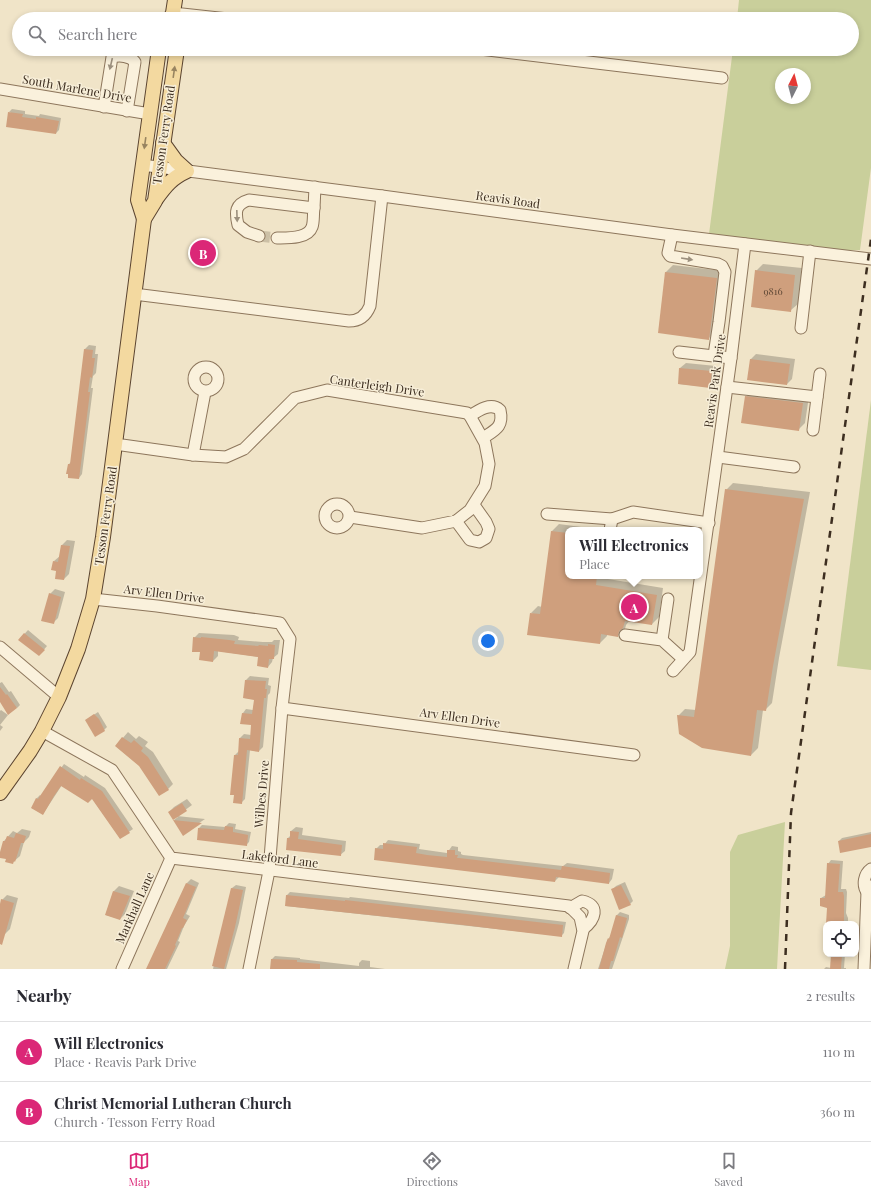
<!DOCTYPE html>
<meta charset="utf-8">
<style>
body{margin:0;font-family:"Playfair Display",serif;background:#f7f7f7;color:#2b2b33}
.controls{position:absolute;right:12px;bottom:12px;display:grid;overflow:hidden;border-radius:8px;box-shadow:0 2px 6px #0003}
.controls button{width:36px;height:36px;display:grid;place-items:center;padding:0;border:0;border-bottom:1px solid #e1e1e2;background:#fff;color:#2b2b33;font:20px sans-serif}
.compass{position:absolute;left:775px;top:68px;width:36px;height:36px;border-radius:50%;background:#fff;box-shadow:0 2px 6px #0003;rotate:6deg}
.you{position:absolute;left:488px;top:641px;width:14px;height:14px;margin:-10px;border:3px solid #fff;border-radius:50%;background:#1a73e8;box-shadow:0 0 0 6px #1a73e833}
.badge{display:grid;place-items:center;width:26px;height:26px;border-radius:50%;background:#db2777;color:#fff;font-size:13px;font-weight:700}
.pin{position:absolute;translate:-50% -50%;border:2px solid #fff;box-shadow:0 1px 4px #0006}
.popup{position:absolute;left:565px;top:527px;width:138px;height:52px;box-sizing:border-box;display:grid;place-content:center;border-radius:8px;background:#fff;filter:drop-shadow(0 1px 3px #0005);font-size:13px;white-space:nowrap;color:#7c7c81}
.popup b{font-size:15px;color:#2b2b33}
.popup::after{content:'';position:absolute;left:50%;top:100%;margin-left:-8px;border:8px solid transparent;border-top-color:#fff}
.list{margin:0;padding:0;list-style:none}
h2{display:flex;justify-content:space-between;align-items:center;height:52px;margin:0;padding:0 16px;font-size:17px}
h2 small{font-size:13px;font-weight:400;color:#7c7c81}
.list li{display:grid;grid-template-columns:26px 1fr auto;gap:12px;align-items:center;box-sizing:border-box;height:60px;padding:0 16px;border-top:1px solid #e1e1e2}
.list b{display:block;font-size:15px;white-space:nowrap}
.list p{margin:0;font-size:13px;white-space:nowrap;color:#7c7c81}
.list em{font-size:13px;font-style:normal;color:#7c7c81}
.icon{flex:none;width:22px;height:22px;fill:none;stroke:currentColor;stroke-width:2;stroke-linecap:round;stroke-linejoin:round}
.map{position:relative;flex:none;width:871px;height:969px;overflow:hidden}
.search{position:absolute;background:#fff;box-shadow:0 2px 6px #0003;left:12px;right:12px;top:12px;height:44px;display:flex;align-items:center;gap:10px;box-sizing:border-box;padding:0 14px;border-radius:22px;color:#7c7c81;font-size:15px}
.sheet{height:172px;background:#fff}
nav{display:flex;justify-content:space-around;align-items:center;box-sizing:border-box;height:56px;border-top:1px solid #e1e1e2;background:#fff;font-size:11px;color:#7c7c81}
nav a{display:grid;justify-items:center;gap:2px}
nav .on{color:#db2777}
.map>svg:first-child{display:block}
.green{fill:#c9cf9b;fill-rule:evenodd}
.shadow{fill:#0003}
.building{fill:#cf9f7d}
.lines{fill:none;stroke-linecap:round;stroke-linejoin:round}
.minor-tunnel{stroke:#ccc0a6;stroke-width:11;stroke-dasharray:11 5.5;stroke-linecap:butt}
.minor-casing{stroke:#8d765c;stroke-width:13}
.major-casing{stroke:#5b4430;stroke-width:16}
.minor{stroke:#faf1dc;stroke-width:11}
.major{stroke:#f3d9a0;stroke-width:14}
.rail{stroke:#3d2e20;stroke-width:2.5;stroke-dasharray:7 7;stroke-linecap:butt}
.oneway{fill:#9c907e}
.oneway2{fill:#988460}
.labels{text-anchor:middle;stroke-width:3;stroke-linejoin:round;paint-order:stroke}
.number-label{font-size:10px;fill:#624a37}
.street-label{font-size:12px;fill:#3d2e20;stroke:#f7eed8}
</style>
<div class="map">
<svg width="871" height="969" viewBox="0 0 871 969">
<rect width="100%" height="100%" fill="#f0e4c8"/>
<!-- green -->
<g class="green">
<path d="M739,0H871V168L860,250H844L709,234L733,49H852V19H737ZM781,74H805V98H781Z"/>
<polygon points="871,400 871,670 837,666"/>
<polygon points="785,822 777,969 725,969 730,946 730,852 738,835"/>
</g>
<!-- shadow -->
<g class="shadow">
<polygon points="12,109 25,111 25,114 39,116 40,114 61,118 59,130 56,133 9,112"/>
<polygon points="763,264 802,268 798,304 791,310 756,271"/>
<polygon points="673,265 724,271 716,331 709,338 659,332 666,272"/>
<polygon points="89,345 96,346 95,354 98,354 96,373 93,376 91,388 93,388 82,474 79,478 69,474 69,464 71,462 85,349"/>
<polygon points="756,354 795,359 792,379 787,384 748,379 751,359"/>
<polygon points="686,363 716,366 715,382 709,387 679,384 680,368"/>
<polygon points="753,390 809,396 805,423 798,430 746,397"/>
<polygon points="733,483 810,492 779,658 772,703 765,710 763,710 758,748 751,755 678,716 685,709 696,710 726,490"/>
<polygon points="559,524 603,530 568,530 568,576 602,576 602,578 663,588 659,617 652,624 630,620 626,625 625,629 618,636 607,634 607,636 600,643 531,613 538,606 542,607 552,531"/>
<polygon points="67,540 75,541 69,574 64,579 57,570 54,561 60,556 62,545"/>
<polygon points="55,589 65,592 58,618 53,623 50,594"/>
<polygon points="28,630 47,646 42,652 19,640"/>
<polygon points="199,633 234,635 239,637 238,640 263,642 272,642 274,640 280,640 278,654 273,658 272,662 268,667 259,657 218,651 218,656 213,661 201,651 194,638"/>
<polygon points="250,676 269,678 268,685 271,686 270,693 268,695 263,747 259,751 250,750 245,799 241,803 235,755 239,751 240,738 244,734 251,735 252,724 242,723 243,713 246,709 253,710 255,699 244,698 246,680"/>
<polygon points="2,682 9,692 11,691 20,705 17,708 0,701 0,683"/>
<polygon points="1,710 8,715 0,725 3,727 0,731 0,711"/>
<polygon points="98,712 107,727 104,730 86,720"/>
<polygon points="128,732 136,739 139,736 148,742 145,746 153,752 173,784 168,789 116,746"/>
<polygon points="64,764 84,777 85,775 105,788 133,829 120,838 92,798 62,785 43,814 32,808 37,798 40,795 41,796"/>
<polygon points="187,799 192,805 177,816 205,819 183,834 174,820 178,817 169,812 174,807"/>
<polygon points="229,823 236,824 235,829 251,832 249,842 246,845 198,839 199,828 202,825 225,827"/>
<polygon points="296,827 303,828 302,835 346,841 345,851 340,855 288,838 291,835 291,831"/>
<polygon points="22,829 31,831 29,837 24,842 20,856 12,863 7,859 4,841 13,831 17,833"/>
<polygon points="871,832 871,845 839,841 842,838"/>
<polygon points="388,840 420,844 419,849 447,853 452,846 458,847 458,851 461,852 461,854 463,855 563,866 567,863 614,869 612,879 609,883 559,877 555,881 376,849 380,845 384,845"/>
<polygon points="831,860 843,861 841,889 846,889 847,892 846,913 848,918 848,924 827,924 828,907 821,898 826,895 828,864"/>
<polygon points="191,879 199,883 186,914 190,916 184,926 178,941 180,942 167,969 147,969 187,883"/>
<polygon points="625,882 633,901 630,904 612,890 616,886"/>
<polygon points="236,885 246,887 239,923 226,969 213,969 232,888"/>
<polygon points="119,886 134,891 125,914 120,919 106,915 114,891"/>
<polygon points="290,892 349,898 350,897 566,922 564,933 561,936 286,906 287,895"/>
<polygon points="7,895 18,898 10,929 5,934 0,933 0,908 2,900"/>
<polygon points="620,912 629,915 629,919 612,969 598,969 608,939 611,936 617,915"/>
<polygon points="832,954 845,954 844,968 846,968 846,969 824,969 826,967 831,968"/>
<polygon points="275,956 300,958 300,959 359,966 359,963 362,960 370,961 370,967 385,969 271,969 272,959"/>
</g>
<!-- building -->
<g class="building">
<polygon points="8,112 23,114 22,117 36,119 36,117 59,121 56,134 6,127"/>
<polygon points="755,270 795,275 791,312 751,307"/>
<polygon points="665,272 717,278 709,340 658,333"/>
<polygon points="84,349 93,350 92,358 95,358 92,378 90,377 88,392 90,392 79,479 68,478 68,474 66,474 68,464 70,464"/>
<polygon points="750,359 790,364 787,385 747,380"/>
<polygon points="679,368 712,371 710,388 678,384"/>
<polygon points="745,396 803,403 799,431 741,423"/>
<polygon points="725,489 804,499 773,666 766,711 757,710 751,756 702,748 679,734 677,715 694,717"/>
<polygon points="551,531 568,533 568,576 597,576 596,585 657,595 652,625 625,621 623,628 619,631 618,637 601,634 600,644 527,635 530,613 540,614"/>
<polygon points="61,545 70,546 64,580 55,579 56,571 51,570 53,561 58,562"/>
<polygon points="49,593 61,597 54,624 41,621"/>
<polygon points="24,633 45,650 39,656 18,640"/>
<polygon points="193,637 201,638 201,637 229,640 235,641 234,644 258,646 259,645 268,646 268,644 275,645 274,659 269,659 268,668 257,666 258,657 214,651 213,662 199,660 200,652 192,652"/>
<polygon points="245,680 266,681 265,689 267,689 266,698 264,698 259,752 247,750 242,804 233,803 234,795 230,795 234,755 238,755 239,738 250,739 251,725 240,724 242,713 252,714 254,700 243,698"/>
<polygon points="0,687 6,695 7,694 17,708 8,715 0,702"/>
<polygon points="94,714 99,719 105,731 95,737 85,720"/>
<polygon points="122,737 131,743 134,740 143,748 141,751 148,757 169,790 159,796 139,766 115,746"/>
<polygon points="60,766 80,780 81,778 102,791 130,833 120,839 92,799 88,803 61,786 54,796 43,815 31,808 36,798 38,799"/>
<polygon points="182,803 187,811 173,820 168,812"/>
<polygon points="173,820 202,823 183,836"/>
<polygon points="225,826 233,827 233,832 248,835 247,846 197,840 198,828 224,830"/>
<polygon points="290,831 299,832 298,839 342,845 341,856 286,850 287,838 290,838"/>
<polygon points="16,833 26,836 24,843 21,843 15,862 14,861 13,864 5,862 6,859 0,858 0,852 3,841 5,841 7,836 14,838"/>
<polygon points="871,834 871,847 840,853 838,841"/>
<polygon points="383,843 417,847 416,853 427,855 447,857 447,850 455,850 455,855 458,855 457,858 459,858 561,870 562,866 610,873 609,884 556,877 555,882 374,860 375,848 383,849"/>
<polygon points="827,863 840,864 838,892 843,892 844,896 844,924 826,924 827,908 820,906 820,898 825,898"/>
<polygon points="186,883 196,887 183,918 187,920 183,928 182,928 175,945 176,946 165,969 146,969"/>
<polygon points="621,885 631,905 619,910 611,889"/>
<polygon points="231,888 243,890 235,927 224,969 212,966"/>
<polygon points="113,891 130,896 120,920 105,915"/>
<polygon points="286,895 345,901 345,900 563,925 562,937 463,925 285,906"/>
<polygon points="1,899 14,903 2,945 0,944 0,904"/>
<polygon points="616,915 627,918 622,938 620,937 613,961 611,961 609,969 599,969 606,943 608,938 609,939"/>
<polygon points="831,954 842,954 841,969 830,969"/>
<polygon points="271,959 297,960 297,962 320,964 320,969 270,969"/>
</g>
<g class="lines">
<!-- minor-tunnel -->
<polyline class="minor-tunnel" points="259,236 277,238"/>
<!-- minor casing -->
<g class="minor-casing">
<g id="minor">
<polyline points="173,13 228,19"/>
<polyline points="480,49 722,78"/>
<polyline points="0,89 150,114"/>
<path d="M104,107L112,57C120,55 130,56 135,62L127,111"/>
<polyline points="142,165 382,196 672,235 871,259"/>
<polyline points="314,208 315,187"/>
<polyline points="672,235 668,253 670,256 718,264 722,266 725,272 719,322 714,355"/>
<path d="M259,236L247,232L238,225C235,212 235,204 249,200L314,208C313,214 314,222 312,227C308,239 287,238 277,238"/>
<path d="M134,294L349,321C359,321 366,316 370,306L382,196"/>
<polyline points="801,328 810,251"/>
<polyline points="679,352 731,358"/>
<circle cx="206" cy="379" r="12"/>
<polyline points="727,387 817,397"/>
<path d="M470,416C479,410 491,402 500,410C504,427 495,430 483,438"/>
<polyline points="813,430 820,374"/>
<polyline points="115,444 193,455 226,457 244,449 295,398 327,390 467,413 470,416 485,443 489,464 485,486 470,510 456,521 422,528 350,517"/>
<polyline points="193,455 205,392"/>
<polyline points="718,457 794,467"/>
<circle cx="337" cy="516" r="12"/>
<polyline points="547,514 612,519 633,512 709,523"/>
<polyline points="456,521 470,540 479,542 486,538 489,529 486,522 474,505"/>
<polyline points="610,530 612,519"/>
<polyline points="93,599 157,606 280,623 290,639 282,708 269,871 249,969"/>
<polyline points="625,635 662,640 683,659"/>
<polyline points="662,640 668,599"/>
<polyline points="0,647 59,697"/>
<polyline points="673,671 690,652 731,358 745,244"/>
<polyline points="282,708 634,755"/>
<polyline points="42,731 112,770 171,858 569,906 580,917 583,931 574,969"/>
<path d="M867,892C862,885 864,874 871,869"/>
<path d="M570,908L582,901C601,905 595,920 583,929"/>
<polyline points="122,969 171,858"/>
<polyline points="864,969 867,892 871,886"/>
</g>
</g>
<!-- major casing -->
<g class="major-casing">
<g id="major">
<polyline points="170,19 173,13 175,0"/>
<path d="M156,199C166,185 172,178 187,171L176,161L163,143"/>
<polyline points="144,219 138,200 159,49"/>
<polyline points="0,793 30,751 42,731 59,697 78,649 93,599 103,537 144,219 155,201 177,49"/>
</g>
</g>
<!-- minor -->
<use href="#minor" class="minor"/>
<!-- major -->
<use href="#major" class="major"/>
<!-- rail -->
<polyline class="rail" points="785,969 791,813 871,239"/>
</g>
<!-- one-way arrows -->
<defs><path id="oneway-solid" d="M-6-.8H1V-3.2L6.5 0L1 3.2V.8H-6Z"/></defs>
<g class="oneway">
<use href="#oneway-solid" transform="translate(111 64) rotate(103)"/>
<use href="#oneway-solid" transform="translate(237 216) rotate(88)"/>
<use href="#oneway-solid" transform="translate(687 259) rotate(9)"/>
</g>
<g class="oneway2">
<use href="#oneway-solid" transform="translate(174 72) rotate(-82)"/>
<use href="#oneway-solid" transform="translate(145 143) rotate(98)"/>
</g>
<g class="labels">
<!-- number labels -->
<g class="number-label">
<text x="773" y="295">9816</text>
</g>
<!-- street labels -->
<g class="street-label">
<text transform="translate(77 89) rotate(10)" y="4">South Marlene Drive</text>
<text transform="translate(164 135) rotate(-82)" y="4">Tesson Ferry Road</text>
<text transform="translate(508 200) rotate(8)" y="4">Reavis Road</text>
<text transform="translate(715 381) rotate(-82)" y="4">Reavis Park Drive</text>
<text transform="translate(377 386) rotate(8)" y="4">Canterleigh Drive</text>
<text transform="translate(106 516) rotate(-82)" y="4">Tesson Ferry Road</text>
<text transform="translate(164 594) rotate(7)" y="4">Arv Ellen Drive</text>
<text transform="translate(460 718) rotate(8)" y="4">Arv Ellen Drive</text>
<text transform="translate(262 794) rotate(-85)" y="4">Wilbes Drive</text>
<text transform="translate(280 859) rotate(7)" y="4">Lakeford Lane</text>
<text transform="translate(135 908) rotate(-66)" y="4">Markhall Lane</text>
</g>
</g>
</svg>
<div class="controls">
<button><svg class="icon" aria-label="locate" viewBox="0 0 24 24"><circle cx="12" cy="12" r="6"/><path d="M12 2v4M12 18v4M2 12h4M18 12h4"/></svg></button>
</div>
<svg class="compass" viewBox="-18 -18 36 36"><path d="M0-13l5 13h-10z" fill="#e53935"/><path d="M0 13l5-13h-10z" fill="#7c7c81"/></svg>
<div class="you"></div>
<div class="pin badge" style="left:634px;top:607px">A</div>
<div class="popup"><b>Will Electronics</b>Place</div>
<div class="pin badge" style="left:203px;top:253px">B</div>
<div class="search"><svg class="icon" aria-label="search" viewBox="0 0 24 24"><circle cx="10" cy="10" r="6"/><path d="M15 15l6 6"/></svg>Search here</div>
</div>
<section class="sheet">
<h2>Nearby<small>2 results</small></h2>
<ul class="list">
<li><span class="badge">A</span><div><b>Will Electronics</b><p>Place · Reavis Park Drive</p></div><em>110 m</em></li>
<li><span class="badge">B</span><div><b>Christ Memorial Lutheran Church</b><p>Church · Tesson Ferry Road</p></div><em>360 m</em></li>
</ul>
</section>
<nav>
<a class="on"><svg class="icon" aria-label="map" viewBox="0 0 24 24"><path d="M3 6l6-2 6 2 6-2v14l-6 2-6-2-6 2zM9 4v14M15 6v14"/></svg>Map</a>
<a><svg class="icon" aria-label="directions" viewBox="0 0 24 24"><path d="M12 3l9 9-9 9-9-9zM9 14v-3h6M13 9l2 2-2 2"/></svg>Directions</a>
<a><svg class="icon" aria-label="saved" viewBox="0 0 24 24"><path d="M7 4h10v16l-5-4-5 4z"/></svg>Saved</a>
</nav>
